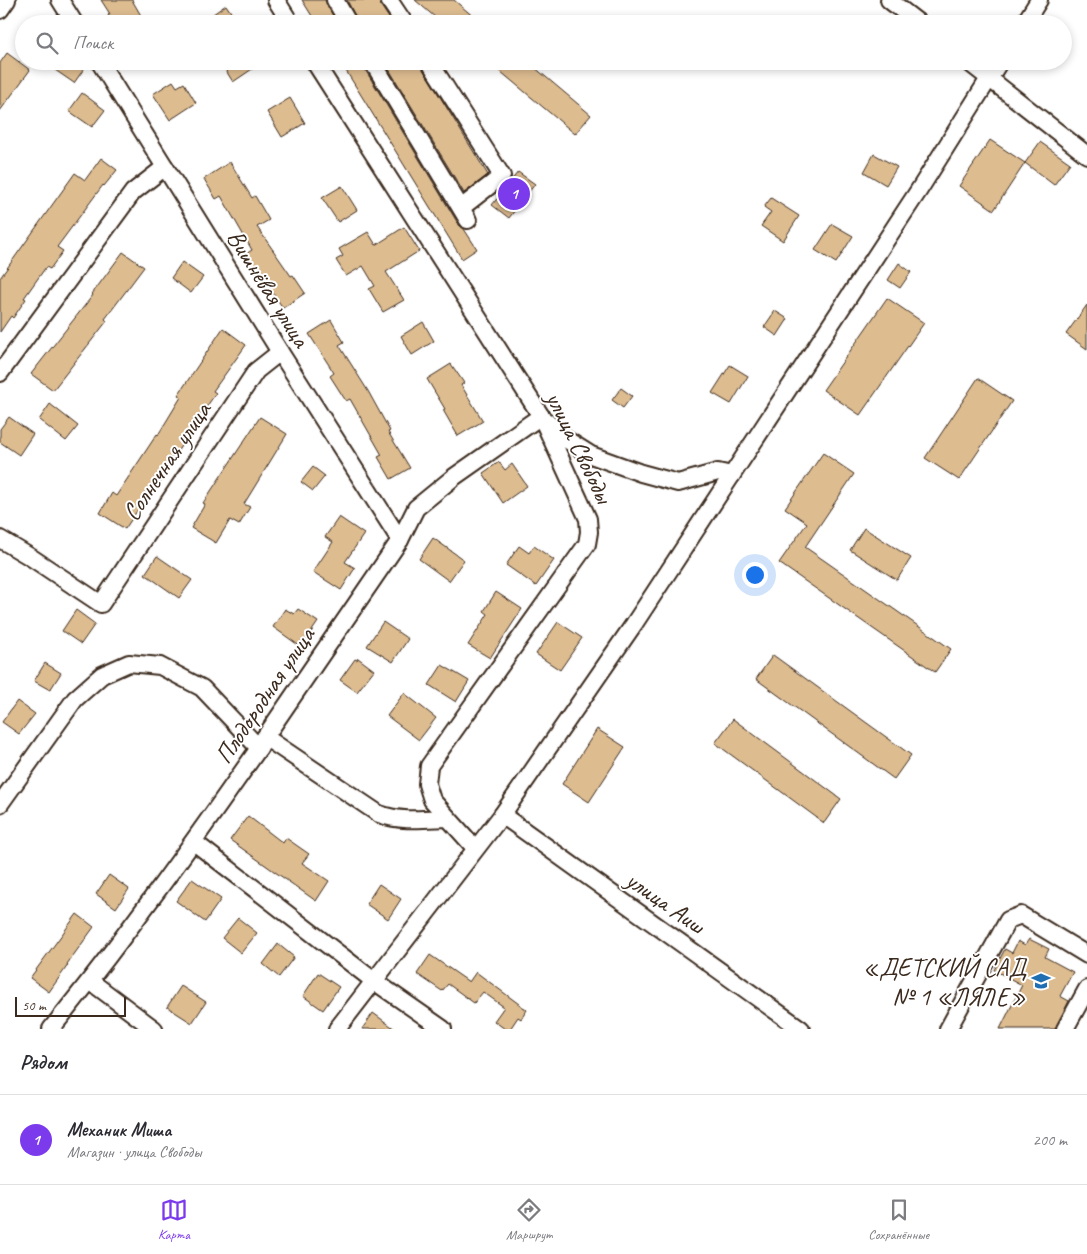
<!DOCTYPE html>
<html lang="ru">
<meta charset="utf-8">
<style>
body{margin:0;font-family:Caveat,sans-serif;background:#f2f2f3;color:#2b2b33}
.scale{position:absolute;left:15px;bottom:12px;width:111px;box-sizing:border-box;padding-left:5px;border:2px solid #3b2a1e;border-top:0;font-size:14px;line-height:18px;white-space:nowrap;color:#3b2a1e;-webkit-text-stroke:4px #fff;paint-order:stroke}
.you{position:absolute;left:754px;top:574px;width:18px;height:18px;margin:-12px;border:4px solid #fff;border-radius:50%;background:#1a73e8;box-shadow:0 0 0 8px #1a73e833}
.badge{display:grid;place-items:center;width:32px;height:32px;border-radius:50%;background:#7c3aed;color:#fff;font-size:16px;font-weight:700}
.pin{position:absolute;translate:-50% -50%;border:2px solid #fff;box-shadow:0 1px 5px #0006}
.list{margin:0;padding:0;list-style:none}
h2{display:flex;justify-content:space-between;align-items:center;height:65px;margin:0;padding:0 20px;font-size:21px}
h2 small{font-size:16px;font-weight:400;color:#7c7c81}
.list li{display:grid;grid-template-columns:32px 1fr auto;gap:15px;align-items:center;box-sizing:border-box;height:90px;padding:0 20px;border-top:1px solid #e1e1e2}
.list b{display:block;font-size:19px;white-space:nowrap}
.list p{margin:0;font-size:16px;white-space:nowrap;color:#7c7c81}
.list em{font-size:16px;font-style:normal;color:#7c7c81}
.icon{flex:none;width:28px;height:28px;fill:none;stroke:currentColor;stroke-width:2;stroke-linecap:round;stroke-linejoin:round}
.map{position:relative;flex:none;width:1087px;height:1029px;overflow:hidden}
.search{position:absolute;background:#fff;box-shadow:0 2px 8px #0003;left:15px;right:15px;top:15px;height:55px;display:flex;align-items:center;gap:12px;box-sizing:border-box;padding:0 18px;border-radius:28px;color:#7c7c81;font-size:19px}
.sheet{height:155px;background:#fff}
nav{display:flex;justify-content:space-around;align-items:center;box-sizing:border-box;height:70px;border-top:1px solid #e1e1e2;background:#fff;font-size:14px;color:#7c7c81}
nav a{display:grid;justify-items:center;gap:2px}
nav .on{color:#7c3aed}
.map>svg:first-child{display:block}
.building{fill:#ddbc90;stroke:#3b2a1e}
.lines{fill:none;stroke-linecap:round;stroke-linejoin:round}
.minor-casing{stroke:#3b2a1e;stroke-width:20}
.minor{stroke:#fff;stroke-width:16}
.labels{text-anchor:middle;stroke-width:4;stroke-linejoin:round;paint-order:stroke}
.street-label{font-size:25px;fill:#3b2a1e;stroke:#fff}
.poi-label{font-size:25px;fill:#3b2a1e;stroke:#fff;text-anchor:end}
</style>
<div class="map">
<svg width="1087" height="1029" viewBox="0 0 1087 1029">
<rect width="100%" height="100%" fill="#fff"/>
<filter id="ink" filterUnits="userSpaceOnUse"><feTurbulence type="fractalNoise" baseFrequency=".02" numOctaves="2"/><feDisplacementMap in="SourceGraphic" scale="10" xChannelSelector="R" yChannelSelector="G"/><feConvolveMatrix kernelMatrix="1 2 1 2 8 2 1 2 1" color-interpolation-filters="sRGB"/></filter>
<g filter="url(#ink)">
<!-- building -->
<g class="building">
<polygon points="101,0 132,0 143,19 135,24 113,24 108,15 110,14"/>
<polygon points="302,0 325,0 337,24 317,24"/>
<polygon points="347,0 379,0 381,6 393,24 359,24"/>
<polygon points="415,0 454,0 482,24 443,24"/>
<polygon points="226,5 239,24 199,24"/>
<polygon points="7,53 30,70 0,111 0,63"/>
<polygon points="42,61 78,61 86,66 74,83"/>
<polygon points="220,61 264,61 233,82"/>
<polygon points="340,61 362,61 363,66 459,225 464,229 477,249 462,259"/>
<polygon points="384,61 418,61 488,175 464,193"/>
<polygon points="488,61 527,61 591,115 575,134"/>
<polygon points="173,81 177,87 184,83 196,103 170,120 153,94"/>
<polygon points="82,93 105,110 92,127 69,111"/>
<polygon points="290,98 305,123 282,137 267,112"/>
<polygon points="990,140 1025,163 994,210 959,186"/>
<polygon points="1040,142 1070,163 1054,185 1025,163"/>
<polygon points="874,154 897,167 886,185 864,172"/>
<polygon points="101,158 117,170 104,186 103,185 57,247 63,251 50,269 46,267 24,298 26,299 13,318 11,316 0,332 0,278 75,173 85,180"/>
<polygon points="230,162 252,198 255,196 269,220 257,227 291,276 293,275 305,293 283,308 246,254 252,250 221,196 216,199 204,179"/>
<polygon points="518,172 535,184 509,218 492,205"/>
<polygon points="342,186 357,210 338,222 322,198"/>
<polygon points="771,198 799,216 783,241 761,226 771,212 764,207"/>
<polygon points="832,224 853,236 836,263 815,250"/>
<polygon points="404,227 419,251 386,272 404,300 383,312 369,289 375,286 363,266 346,276 336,260 343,256 339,249 368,232 376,245"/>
<polygon points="123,252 144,267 105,319 107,321 53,390 31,374 93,295 92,294"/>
<polygon points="182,262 203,277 191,293 171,278"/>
<polygon points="899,263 911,272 900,288 888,280"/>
<polygon points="887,298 924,323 860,415 823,390"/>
<polygon points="1087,305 1087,349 1066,334"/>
<polygon points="775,311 788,319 777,336 764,327"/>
<polygon points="331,320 344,342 339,345 368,391 390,431 388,432 410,468 391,479 378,457 382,455 350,399 346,401 330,376 334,373 309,334"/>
<polygon points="423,322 434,341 412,355 401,336"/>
<polygon points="223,328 246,345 213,391 216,393 196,422 186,441 185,440 158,480 161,482 148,501 145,499 125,529 100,513 112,493 116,496 157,434 158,435 181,397 178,395"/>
<polygon points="451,364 464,383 461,385 483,421 458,436 443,410 445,409 427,379"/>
<polygon points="730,365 748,376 731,404 712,393"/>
<polygon points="978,378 1012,401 959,480 925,458"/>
<polygon points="621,388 632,396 623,408 612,400"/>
<polygon points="50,404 78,426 66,441 39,420"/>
<polygon points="9,417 33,434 19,455 0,442 0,429"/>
<polygon points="260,417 287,434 244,504 250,507 239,525 230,520 216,543 191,528 205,504 203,503"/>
<polygon points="823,453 854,474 805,547 951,649 935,672 779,563 807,523 785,508"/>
<polygon points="499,462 505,470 512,464 527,486 503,503 483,473"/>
<polygon points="313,467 325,476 313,491 301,482"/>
<polygon points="339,517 364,534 345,562 355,568 341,590 313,572 333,542 325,537"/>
<polygon points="864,528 911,558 897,580 850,550"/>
<polygon points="433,538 464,560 449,581 419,559"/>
<polygon points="519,546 529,553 534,546 554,560 536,586 506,565"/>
<polygon points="157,556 192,580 179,598 145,574"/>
<polygon points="496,592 522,609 490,658 468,645 488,614 484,611"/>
<polygon points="285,609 294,614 298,609 318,622 301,647 273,627"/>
<polygon points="76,610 95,624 81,644 62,631"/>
<polygon points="383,622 408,639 393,662 367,646"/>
<polygon points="558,622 582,638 560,670 536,654"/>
<polygon points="773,655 911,755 894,779 756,679"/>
<polygon points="358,658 374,670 357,692 340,680 355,659 357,660"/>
<polygon points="45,663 61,673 50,690 34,681"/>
<polygon points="442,665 469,681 456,702 429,685"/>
<polygon points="404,693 436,718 419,740 387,716"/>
<polygon points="17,701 35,714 19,734 2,722"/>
<polygon points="733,719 841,799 824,823 715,743"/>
<polygon points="597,729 625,747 589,802 562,784"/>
<polygon points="248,816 283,843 286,838 309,854 302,863 329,881 316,901 230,840"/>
<polygon points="109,875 129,889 116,908 96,894"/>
<polygon points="192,879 221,899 205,922 176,901"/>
<polygon points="379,884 401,899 388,919 366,904"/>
<polygon points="77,914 94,927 67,964 68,965 49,992 30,978"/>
<polygon points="238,918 257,933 241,953 222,938"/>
<polygon points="1029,939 1049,949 1045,957 1073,972 1060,996 1069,1001 1055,1029 1000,1029 1022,985 994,970 1005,949 1012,953 1018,941 1025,945"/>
<polygon points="278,944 294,957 279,977 263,964"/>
<polygon points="430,955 469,982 476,972 527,1010 521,1019 518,1017 510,1029 505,1029 494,1021 504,1007 483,992 474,1003 448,984 442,991 417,974"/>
<polygon points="318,973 339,987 323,1010 303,996"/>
<polygon points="181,986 206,1002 192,1023 167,1007"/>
<polygon points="373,1013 395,1029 362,1029"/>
</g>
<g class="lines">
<!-- minor casing -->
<g class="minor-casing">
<g id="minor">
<polyline points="60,0 75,24"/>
<polyline points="276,0 291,24"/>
<polyline points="335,0 349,24"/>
<polyline points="389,0 405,24"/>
<polyline points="889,0 920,24"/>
<polyline points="0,10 7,0"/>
<polyline points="1024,24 1039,0"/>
<polyline points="99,61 280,352 400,540"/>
<polyline points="314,61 541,416 588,519 589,532 587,544 429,766 427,784 432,800 475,848"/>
<polyline points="372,61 468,220"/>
<polyline points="429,61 502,176 461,208"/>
<polyline points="967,61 1087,155"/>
<polyline points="0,373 133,192 165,167"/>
<polyline points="546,421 564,438 591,455 641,473 678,483 718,472 732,475"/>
<polyline points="0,539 32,558 101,604 256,371 280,352"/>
<path d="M265,737L379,814C401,822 424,819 447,818"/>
<polyline points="0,804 75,699 102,675 129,663 160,666 202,688 259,748"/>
<polyline points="502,815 801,1029"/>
<polyline points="194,842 374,981 443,1029"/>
<polyline points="90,981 154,1029"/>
<path d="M51,1029C125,938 192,844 259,748L265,737L400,540L416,508L454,477L541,416"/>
<polyline points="337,1029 502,815 634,624 919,190 1000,61"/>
<polyline points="948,1029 1008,920 1021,915 1087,955"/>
<polyline points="1065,1029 1087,989"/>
</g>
</g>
<!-- minor -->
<use href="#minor" class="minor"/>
</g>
</g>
<!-- icons -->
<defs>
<g id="school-bare" transform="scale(1.5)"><path d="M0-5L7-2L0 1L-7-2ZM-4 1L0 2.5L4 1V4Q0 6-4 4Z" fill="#1f6fb2" stroke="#fff" stroke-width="2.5" paint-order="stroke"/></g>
</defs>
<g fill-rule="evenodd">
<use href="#school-bare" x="1041" y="981"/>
</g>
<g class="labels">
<!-- street labels -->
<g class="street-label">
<text transform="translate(269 288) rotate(58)" y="9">Вишнёвая улица</text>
<text transform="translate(580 447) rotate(64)" y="9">улица Свободы</text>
<text transform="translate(166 461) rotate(-56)" y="9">Солнечная улица</text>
<text transform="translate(264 695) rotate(-56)" y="9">Плодородная улица</text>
<text transform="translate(666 902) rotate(35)" y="9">улица Аиш</text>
</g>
<!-- poi labels -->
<g class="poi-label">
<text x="1026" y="976">«ДЕТСКИЙ САД<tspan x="1026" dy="29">№ 1 «ЛЯЛЕ»</tspan></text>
</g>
</g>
</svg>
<div class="scale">50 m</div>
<div class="you"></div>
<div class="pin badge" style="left:514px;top:194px">1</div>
<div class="search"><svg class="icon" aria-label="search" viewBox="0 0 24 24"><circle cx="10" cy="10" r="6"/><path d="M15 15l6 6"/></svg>Поиск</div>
</div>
<section class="sheet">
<h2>Рядом<small></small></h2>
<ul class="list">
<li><span class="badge">1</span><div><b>Механик Миша</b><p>Магазин · улица Свободы</p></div><em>200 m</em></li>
</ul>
</section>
<nav>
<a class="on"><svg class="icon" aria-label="map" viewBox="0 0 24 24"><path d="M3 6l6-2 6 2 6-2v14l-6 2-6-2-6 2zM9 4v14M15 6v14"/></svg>Карта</a>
<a><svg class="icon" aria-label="directions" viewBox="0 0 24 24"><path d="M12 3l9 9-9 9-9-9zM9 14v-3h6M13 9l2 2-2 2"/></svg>Маршрут</a>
<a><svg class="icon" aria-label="saved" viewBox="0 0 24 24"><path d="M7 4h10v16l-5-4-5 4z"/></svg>Сохранённые</a>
</nav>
